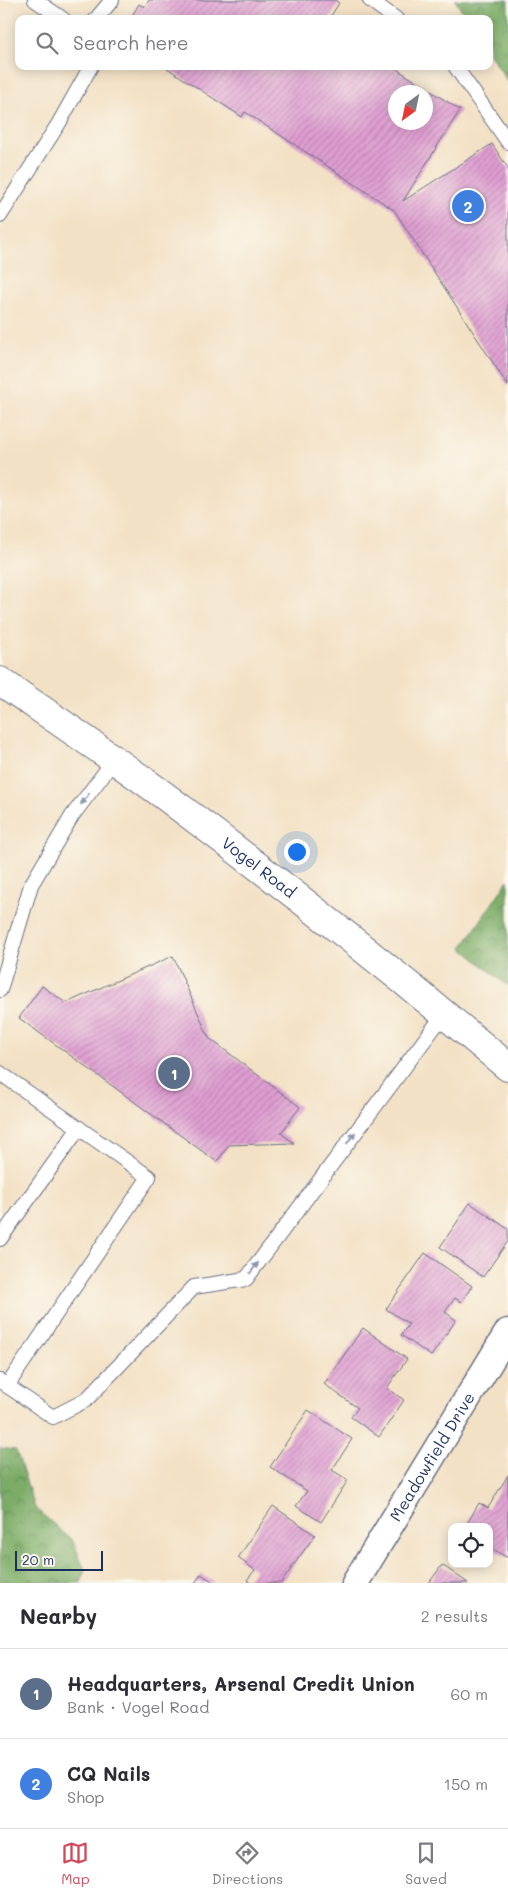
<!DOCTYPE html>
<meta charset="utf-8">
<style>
body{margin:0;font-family:Mali,sans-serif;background:#f2f2f3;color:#2b2b33}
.controls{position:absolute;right:15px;bottom:15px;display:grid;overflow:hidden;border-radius:10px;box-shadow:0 2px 12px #0003}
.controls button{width:45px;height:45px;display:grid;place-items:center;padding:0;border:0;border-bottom:1px solid #e1e1e2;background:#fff;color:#2b2b33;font:25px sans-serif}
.compass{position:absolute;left:388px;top:85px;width:45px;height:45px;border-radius:50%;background:#fff;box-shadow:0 2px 12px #0003;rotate:213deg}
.scale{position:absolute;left:15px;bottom:12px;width:88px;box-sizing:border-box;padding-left:5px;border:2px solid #1b2f5e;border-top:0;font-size:14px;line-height:18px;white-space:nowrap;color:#1b2f5e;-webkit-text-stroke:4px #fbf7ec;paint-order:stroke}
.you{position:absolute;left:296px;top:851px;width:18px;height:18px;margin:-12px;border:4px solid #fff;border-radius:50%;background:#1a73e8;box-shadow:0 0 0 8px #1a73e833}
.badge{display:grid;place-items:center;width:32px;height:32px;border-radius:50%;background:#d1495b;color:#fff;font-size:16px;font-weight:700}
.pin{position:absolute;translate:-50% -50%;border:2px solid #fff;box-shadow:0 1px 5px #0006}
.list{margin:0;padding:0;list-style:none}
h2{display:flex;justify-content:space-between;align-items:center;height:65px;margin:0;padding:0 20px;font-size:21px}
h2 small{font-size:16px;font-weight:400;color:#7c7c81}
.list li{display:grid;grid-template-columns:32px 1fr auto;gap:15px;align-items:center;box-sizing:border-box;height:90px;padding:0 20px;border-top:1px solid #e1e1e2}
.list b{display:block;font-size:19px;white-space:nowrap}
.list p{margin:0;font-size:16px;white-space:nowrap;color:#7c7c81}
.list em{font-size:16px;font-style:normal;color:#7c7c81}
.icon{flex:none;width:28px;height:28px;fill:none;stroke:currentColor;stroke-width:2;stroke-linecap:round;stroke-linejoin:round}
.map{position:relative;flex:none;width:508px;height:1583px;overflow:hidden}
.search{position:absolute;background:#fff;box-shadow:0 2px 12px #0003;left:15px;right:15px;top:15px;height:55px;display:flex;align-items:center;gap:12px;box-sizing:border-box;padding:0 18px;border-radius:10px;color:#7c7c81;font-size:19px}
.sheet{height:245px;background:#fff}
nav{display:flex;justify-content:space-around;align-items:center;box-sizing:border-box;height:70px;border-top:1px solid #e1e1e2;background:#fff;font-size:14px;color:#7c7c81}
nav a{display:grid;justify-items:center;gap:2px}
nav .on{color:#d1495b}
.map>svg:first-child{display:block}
.forest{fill:url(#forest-crowns);stroke:#4b6e62}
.building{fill:url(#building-hatch);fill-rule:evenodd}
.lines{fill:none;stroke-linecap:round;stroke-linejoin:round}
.service-casing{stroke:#676d82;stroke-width:16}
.minor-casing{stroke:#676d82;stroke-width:29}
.secondary-casing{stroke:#676d82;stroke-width:30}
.service{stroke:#fff;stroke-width:14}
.minor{stroke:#fff;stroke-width:26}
.secondary{stroke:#fff;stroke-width:28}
.oneway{fill:#8d97ae}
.labels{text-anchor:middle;stroke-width:4.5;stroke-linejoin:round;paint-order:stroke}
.street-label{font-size:16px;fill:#1b2f5e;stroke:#fbf7ec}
</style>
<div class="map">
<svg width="508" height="1583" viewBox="0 0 508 1583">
<defs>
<pattern id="forest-crowns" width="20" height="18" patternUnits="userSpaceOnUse" patternTransform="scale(1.25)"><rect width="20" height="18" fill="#7bac66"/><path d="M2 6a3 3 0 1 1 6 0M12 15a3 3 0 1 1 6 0" fill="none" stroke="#648c57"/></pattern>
<pattern id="building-hatch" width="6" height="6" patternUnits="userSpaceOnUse" patternTransform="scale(1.25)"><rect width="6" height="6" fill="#e09fd2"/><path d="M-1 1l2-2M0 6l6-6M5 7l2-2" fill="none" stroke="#b582ae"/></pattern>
</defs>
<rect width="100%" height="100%" fill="#fbf7ec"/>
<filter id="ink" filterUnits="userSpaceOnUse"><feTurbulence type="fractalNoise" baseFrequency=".02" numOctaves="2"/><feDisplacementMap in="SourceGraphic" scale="10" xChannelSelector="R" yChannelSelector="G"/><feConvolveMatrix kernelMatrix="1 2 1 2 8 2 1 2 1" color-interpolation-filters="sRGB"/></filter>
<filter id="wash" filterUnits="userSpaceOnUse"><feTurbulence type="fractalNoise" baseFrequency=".0096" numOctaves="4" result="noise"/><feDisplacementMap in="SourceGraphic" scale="20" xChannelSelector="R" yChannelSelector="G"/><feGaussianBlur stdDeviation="1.12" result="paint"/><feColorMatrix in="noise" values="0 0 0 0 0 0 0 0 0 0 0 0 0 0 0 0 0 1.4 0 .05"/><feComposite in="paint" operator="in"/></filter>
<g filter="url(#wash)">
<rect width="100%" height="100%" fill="#f3e1c5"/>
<!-- forest -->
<g class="forest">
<polygon points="455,0 508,0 508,82 489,53 489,19 467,19"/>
<polygon points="508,880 508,986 462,948"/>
<polygon points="0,1448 16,1450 35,1508 73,1541 85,1570 81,1583 0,1583"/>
</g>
<g id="blocks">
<!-- building -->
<g class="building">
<polygon points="149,0 335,0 339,3 329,19 130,19 139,4 144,7"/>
<path d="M164,66H392L460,110L403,201L492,144L508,168V386L394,210L245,112L242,117ZM396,92H426V122H396Z"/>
<polygon points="173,956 209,1038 300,1107 281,1133 294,1143 229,1145 217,1162 19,1018 42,986 66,1003"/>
<polygon points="470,1203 508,1229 508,1241 483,1277 440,1247"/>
<polygon points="425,1253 472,1286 461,1302 455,1298 445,1312 456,1320 431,1356 401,1335 409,1324 386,1309"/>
<polygon points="363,1328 407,1359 387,1388 404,1400 379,1437 351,1417 358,1408 324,1384"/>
<polygon points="308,1410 352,1439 332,1470 348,1480 321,1522 296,1506 307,1491 270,1467"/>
<polygon points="508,1475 508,1558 491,1548 489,1551 489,1527 465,1527 479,1503 488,1508"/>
<polygon points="273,1506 315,1535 281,1583 251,1583 247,1580 255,1570 238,1558"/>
<polygon points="442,1565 468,1583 429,1583"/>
<polygon points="201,1574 215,1583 195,1583"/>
</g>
</g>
</g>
<g filter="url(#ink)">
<use href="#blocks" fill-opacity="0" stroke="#676d82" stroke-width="1"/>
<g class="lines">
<!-- service casing -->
<g class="service-casing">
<g id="service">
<polyline points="35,0 63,19"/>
<polyline points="370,0 396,19"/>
<polyline points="96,19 112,0"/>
<polyline points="455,66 508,142"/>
<polyline points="0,216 59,123 91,66"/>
<polyline points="0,990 31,885 72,816 114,760"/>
<polyline points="0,1073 149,1177 7,1386"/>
<polyline points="0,1239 79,1128"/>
<polyline points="0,1381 53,1417 86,1400 194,1287 246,1279 444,1014"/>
</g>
</g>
<!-- minor casing -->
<g class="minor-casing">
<g id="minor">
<path id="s1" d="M355,1583L508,1332"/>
</g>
</g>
<!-- secondary casing -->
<g class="secondary-casing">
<g id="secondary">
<path id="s2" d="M0,681C61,723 123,764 182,809C293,892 402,978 508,1067"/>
</g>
</g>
<!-- service -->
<use href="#service" class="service"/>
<!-- minor -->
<use href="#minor" class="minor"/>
<!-- secondary -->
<use href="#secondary" class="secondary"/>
</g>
<!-- one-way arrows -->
<defs><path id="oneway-solid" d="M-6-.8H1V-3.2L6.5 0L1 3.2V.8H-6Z" transform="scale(1.25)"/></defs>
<g class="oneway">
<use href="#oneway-solid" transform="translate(85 799) rotate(127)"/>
<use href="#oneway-solid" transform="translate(351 1138) rotate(-53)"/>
<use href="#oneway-solid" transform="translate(254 1268) rotate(-53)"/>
</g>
</g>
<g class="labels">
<!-- street labels -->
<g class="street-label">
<text dy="6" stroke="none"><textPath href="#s2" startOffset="319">Vogel Road</textPath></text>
<text dy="6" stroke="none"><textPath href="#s1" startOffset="148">Meadowfield Drive</textPath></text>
</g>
</g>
</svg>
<div class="controls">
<button><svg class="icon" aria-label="locate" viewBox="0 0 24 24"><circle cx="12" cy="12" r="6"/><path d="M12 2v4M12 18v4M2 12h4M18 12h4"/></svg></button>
</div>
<svg class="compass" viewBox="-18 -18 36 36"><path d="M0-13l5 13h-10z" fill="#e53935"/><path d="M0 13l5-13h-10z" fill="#7c7c81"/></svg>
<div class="scale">20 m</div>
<div class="you"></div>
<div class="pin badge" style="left:174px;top:1073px;background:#5c6f8a">1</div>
<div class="pin badge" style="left:468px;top:206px;background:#3f7fe0">2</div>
<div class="search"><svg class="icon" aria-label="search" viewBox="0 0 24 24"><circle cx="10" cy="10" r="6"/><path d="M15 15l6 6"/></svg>Search here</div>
</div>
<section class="sheet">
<h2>Nearby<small>2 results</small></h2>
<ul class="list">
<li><span class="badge" style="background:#5c6f8a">1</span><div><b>Headquarters, Arsenal Credit Union</b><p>Bank · Vogel Road</p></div><em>60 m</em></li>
<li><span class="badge" style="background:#3f7fe0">2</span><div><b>CQ Nails</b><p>Shop</p></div><em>150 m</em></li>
</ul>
</section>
<nav>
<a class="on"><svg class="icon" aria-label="map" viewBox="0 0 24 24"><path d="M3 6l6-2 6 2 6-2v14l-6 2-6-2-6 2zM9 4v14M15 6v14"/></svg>Map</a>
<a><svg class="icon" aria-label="directions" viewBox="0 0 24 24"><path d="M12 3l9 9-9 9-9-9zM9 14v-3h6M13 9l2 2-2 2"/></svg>Directions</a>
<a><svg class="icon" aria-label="saved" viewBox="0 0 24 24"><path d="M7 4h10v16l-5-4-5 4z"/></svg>Saved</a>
</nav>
